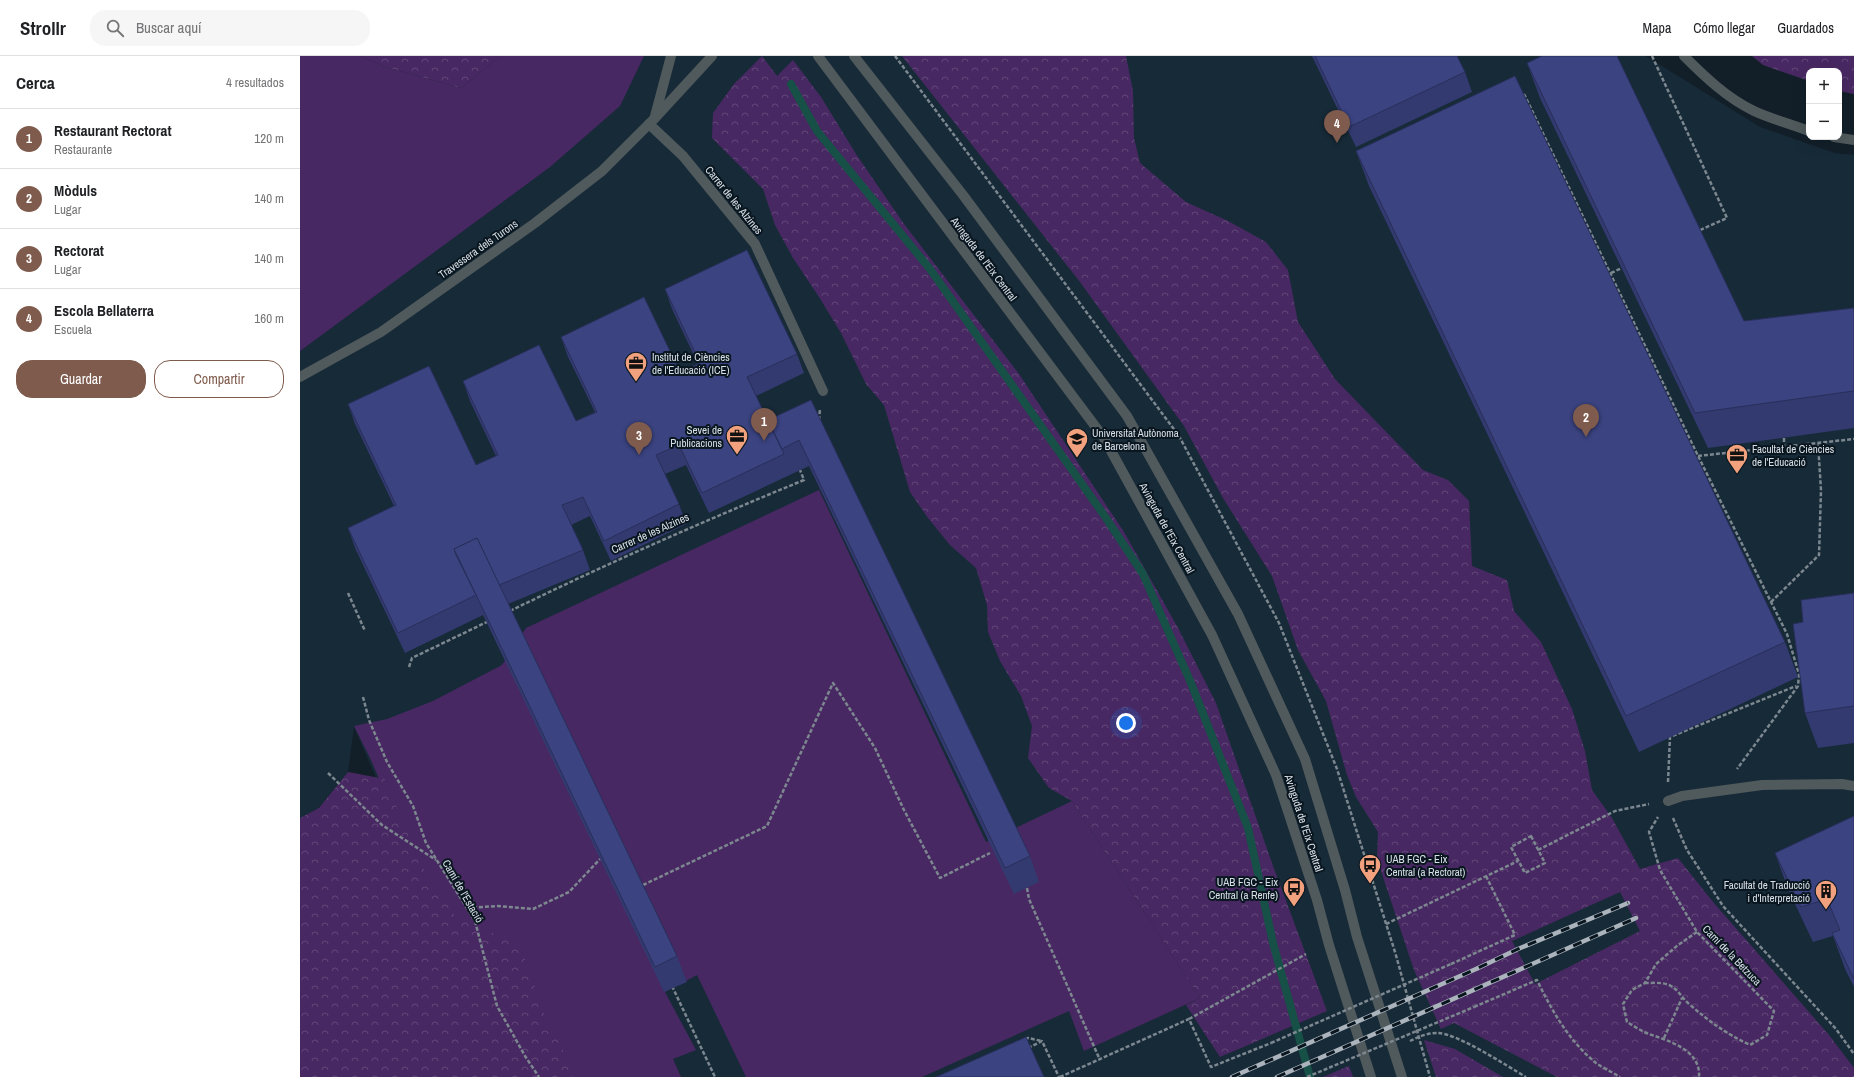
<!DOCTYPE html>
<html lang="es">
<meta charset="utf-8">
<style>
body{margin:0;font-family:"Archivo Narrow",sans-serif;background:#f6f6f6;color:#202124}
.controls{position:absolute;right:12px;top:12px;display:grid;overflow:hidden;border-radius:8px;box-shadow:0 4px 16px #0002}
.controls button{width:36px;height:36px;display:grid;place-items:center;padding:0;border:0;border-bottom:1px solid #e0e0e0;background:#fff;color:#202124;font:20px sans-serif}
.you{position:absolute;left:826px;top:667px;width:14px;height:14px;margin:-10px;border:3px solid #fff;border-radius:50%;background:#1a73e8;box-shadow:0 0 0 6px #1a73e833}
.badge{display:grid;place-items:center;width:26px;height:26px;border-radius:50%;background:#7e5b4c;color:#fff;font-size:13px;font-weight:700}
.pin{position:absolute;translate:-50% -33px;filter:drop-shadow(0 1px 2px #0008)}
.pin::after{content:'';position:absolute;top:21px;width:14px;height:12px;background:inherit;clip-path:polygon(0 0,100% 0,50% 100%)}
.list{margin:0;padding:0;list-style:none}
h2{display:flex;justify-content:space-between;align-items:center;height:52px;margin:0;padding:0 16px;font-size:17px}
h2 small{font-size:13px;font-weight:400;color:#757577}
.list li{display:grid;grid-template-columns:26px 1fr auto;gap:12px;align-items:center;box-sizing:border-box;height:60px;padding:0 16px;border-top:1px solid #e0e0e0}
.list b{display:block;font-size:15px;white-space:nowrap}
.list p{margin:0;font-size:13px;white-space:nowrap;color:#757577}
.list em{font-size:13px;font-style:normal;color:#757577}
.actions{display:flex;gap:8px;padding:12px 16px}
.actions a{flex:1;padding:9px 0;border:1px solid #7e5b4c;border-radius:16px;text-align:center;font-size:14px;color:#7e5b4c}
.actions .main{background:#7e5b4c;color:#fff}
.icon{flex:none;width:22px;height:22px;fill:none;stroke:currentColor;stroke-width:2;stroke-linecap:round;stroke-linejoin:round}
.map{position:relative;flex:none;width:1554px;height:1021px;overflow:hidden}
header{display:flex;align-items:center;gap:24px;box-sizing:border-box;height:56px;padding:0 20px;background:#fff;border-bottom:1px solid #e0e0e0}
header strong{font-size:19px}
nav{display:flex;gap:22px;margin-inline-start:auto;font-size:14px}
.search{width:280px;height:36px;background:#f6f6f6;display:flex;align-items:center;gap:10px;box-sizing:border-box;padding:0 14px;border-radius:16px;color:#757577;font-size:15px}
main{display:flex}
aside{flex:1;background:#fff}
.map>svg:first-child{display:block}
.built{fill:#172a38}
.green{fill:#482862}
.forest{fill:url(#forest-crowns);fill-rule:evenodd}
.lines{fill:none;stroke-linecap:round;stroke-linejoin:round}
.stream{stroke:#175046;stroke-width:8}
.path{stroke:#7c878f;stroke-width:2.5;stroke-dasharray:4 2;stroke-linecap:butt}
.service{stroke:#50595b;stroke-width:10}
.pedestrian{stroke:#50595b;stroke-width:10}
.minor{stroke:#50595b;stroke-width:10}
.rail-casing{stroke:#abb4bc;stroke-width:4.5}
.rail{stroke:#09161f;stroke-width:3;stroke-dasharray:9;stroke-linecap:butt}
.path-bridge{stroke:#7c878f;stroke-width:2.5;stroke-dasharray:4 2;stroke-linecap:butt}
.wall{fill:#333a6f}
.building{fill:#3b4381;stroke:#292f5a}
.labels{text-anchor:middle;stroke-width:4;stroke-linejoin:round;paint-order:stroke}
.street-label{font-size:11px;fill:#d8e0e7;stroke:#09161f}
.poi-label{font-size:11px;fill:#d8e0e7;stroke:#09161f;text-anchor:start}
</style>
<header>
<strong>Strollr</strong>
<div class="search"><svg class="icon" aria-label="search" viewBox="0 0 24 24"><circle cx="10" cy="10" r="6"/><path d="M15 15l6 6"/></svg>Buscar aquí</div>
<nav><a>Mapa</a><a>Cómo llegar</a><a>Guardados</a></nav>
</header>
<main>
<aside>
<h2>Cerca<small>4 resultados</small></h2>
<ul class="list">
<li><span class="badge">1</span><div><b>Restaurant Rectorat</b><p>Restaurante</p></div><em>120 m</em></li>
<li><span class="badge">2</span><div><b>Mòduls</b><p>Lugar</p></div><em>140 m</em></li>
<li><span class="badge">3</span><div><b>Rectorat</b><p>Lugar</p></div><em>140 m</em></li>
<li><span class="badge">4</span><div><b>Escola Bellaterra</b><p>Escuela</p></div><em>160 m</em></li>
</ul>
<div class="actions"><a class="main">Guardar</a><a>Compartir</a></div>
</aside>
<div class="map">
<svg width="1554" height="1021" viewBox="0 0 1554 1021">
<defs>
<pattern id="forest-crowns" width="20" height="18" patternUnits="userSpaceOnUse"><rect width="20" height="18" fill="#482862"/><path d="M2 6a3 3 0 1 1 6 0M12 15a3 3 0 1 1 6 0" fill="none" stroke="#624778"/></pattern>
</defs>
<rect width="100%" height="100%" fill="#121f29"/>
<!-- built -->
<polygon class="built" points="0,0 61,0 85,11 161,32 200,0 1346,0 1460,71 1535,97 1554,99 1554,1021 206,1021 54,671 48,716 19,752 0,762"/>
<!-- green -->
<g class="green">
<polygon points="0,0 61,0 85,11 161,32 200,0 344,0 320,50 250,111 0,295"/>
<polygon points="519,434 686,786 772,745 900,942 784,995 769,955 622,1021 446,1021 397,919 365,936 396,994 373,1003 381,1021 207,1021 71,704 54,670 87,663 133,645 202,609 226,572"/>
</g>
<!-- forest -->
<g class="forest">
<polygon points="61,0 200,0 161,32 85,11"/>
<polygon points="462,0 477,20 493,4 521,41 556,98 604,168 719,318 824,476 878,572 916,647 973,810 1027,955 920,1001 886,949 900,942 772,745 749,732 728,702 732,670 721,640 700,605 688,576 687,549 676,512 650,489 628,462 610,436 584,349 566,328 541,277 519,241 493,202 475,169 463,133 412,82 413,57 434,28"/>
<path d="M602,0H826L833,35L834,82L840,107L886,146L928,165L966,186L988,214L998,266L1035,323L1123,414L1148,424L1169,445L1172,510L1207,524L1214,555L1241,586L1272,653L1285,695L1292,734L1312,762L1340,813L1378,802L1413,846L1529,979L1554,1012V1021H1257L1154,967L1141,973L1114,914L1077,803L1078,776L1056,741L1047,719L1026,645L998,594L972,520L923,442L884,370L780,226ZM1320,836L1340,875L1235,928L1212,885Z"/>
<polygon points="1452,0 1554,0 1554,38 1539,35 1539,15 1509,15 1509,25 1463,9"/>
<polygon points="48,716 85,723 121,809 157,863 219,887 246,962 275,1016 273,1021 0,1021 0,762 19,752"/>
<polygon points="1124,984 1155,993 1203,1021 1136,1021"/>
<polygon points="1049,1010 1053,1021 1023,1021"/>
</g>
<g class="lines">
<!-- stream -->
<polyline class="stream" points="491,28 517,75 630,213 806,462 843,518 891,627 948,772 973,887 1010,1021"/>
<!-- path -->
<g class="path">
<polyline points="595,0 879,380 979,567 1037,713 1095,896 1130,1021"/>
<polyline points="1352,0 1427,162 1398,175"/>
<polyline points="1224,38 1398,400 1487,578 1499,618 1498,630 1437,713"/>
<polyline points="1311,217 1324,211"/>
<polyline points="519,364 520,353"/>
<polyline points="1484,382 1484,391"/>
<polyline points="1398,400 1554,383"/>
<polyline points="48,537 65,575"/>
<polyline points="1471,546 1519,499 1521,434 1518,387"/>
<path d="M210,555C306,508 404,465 504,424L500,414"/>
<polyline points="109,611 112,602 189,565"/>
<polyline points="63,641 69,664 87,706 113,750 126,787 175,865 197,950 225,1000 239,1021"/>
<polyline points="28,717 82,769 136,804"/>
<polyline points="1368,726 1370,681 1496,630"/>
<polyline points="1373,762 1387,794 1423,850 1536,973 1554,998"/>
<polygon points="1231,780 1245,807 1225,817 1211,791"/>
<polyline points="1238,794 1315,755 1349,748"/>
<polyline points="343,829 467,770 533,627 575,692 604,754 640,822 690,797"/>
<polyline points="727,832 729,843 800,1004"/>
<polyline points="167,852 197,850 233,853 269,836 300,803"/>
<polyline points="1086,868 1218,805"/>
<path d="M1397,876L1378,889L1356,908L1345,927L1332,934L1323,948L1327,966C1334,970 1341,975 1349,978C1369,985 1401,994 1399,1021"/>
<polyline points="1151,908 1215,879 1186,820"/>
<path d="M1345,927C1352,927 1362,926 1369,929C1378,933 1382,942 1389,948C1410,966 1425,977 1450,989L1467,979L1474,955L1397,876L1360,814L1349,776L1358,761"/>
<polyline points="372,930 415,1021"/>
<path d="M1174,951L1237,924C1252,955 1269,985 1296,1007C1303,1012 1312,1016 1320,1021"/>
<polyline points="889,963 1006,898"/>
<polyline points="1364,982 1382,942"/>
<polyline points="725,983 728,982 742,985"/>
<path d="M1110,985C1118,981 1127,977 1137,977C1157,977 1207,1010 1226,1021"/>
<polyline points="728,992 742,985 759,1021"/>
<polyline points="760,1021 889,963 911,1011 971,987"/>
</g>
<!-- service -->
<polyline class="service" points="349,68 383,100 455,188 523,335"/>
<!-- pedestrian -->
<polyline class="pedestrian" points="1368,745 1382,740 1462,729 1542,728 1554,730"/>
<!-- minor -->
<g class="minor">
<polyline points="518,0 804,382 912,579 976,719 1017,844 1029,889 1071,1021"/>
<polyline points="554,0 663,139 827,360 938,558 1005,703 1045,834 1057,881 1102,1021"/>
<path d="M1384,0C1405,21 1427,42 1454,55C1471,63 1491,68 1509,75"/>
<polyline points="355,60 371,0"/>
<polyline points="1534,81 1554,84"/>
<polyline points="0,321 81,276 235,167 302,115 354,63 412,0"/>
</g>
<!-- rail casing -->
<g class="rail-casing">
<g id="rail">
<polyline points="932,1021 1176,913 1218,893 1328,847"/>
<polyline points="977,1021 1336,862"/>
</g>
</g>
<!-- rail -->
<use href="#rail" class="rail"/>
<!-- path-bridge -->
<g class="path-bridge">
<polyline points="971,987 1151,908"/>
<polyline points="1007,1021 1174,951"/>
</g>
</g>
<!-- wall -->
<g class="wall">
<polygon points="1012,0 1157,0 1165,16 1172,36 1056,91"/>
<polygon points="1227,7 1444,265 1554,252 1554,372 1408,392 1240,42"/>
<polygon points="1056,95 1485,586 1498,621 1339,696 1069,130"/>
<polygon points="365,233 497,298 504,317 456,340 470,370 509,345 730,800 739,826 714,838 509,410 409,457 386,409 365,418 379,448 386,468 311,505 290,460 271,469 283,494 290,514 208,548 377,900 387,926 364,936 183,559 105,597 55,492 48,472 94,450 55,368 48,348 176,409 196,400 170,345 163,325 276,365 295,356 268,301 261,281 380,316 398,308 372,253"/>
<polygon points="1554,537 1554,687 1518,692 1505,657 1503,566"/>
<polygon points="1554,760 1554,931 1545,913 1533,880 1513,886 1488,833 1475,797"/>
</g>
<!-- building -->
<g class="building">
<polygon points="1015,0 1157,0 1165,16 1049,71"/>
<polygon points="1242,0 1317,0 1444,265 1554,252 1554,335 1395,357 1227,7"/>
<polygon points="1215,20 1485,586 1326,660 1056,95"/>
<polygon points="447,194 497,298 447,321 484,398 402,437 379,389 356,399 379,448 304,485 283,441 262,449 283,494 199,529 177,482 154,493 156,499 176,539 98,577 48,472 96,449 48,348 129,310 176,409 198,399 163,325 239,289 276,365 297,356 261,281 344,241 380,316 400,307 365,233"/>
<polygon points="511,344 730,800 705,812 499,384 482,393 468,364"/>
<polygon points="177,482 377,900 355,911 154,493"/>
<polygon points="1554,537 1554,650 1505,657 1493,568 1503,566 1501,544"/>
<polygon points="1554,760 1554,923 1532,877 1540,874 1527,843 1501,851 1475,797"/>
<polygon points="726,981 744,1021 636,1021"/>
</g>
<!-- icons -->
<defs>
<g id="office-pin" transform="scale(1.15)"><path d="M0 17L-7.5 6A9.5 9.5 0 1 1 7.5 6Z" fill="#f1a17d" stroke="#09161f"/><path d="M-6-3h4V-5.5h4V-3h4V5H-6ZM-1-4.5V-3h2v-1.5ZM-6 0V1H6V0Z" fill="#111"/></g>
<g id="university-pin" transform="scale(1.15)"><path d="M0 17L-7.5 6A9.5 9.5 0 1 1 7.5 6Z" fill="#f1a17d" stroke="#09161f"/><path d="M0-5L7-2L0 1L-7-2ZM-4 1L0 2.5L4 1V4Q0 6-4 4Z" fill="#111"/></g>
<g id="bus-pin" transform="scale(1.15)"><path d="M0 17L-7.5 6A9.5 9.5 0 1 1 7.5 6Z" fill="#f1a17d" stroke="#09161f"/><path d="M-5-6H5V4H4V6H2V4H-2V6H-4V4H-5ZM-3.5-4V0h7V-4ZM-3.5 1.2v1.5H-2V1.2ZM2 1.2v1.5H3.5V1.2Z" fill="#111"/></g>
<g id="building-pin" transform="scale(1.15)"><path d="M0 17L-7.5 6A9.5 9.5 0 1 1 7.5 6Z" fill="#f1a17d" stroke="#09161f"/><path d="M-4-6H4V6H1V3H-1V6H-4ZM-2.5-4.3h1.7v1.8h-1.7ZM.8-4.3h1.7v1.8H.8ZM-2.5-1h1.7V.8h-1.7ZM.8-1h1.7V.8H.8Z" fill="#111"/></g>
</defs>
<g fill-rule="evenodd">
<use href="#office-pin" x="336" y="307"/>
<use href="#office-pin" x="437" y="380"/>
<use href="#university-pin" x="777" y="383"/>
<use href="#office-pin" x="1437" y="399"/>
<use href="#bus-pin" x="1070" y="809"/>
<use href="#bus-pin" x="994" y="832"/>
<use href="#building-pin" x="1526" y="835"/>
</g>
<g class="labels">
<!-- street labels -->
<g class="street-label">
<text transform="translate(434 144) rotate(51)" y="4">Carrer de les Alzines</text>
<text transform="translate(178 193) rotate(-35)" y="4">Travessera dels Turons</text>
<text transform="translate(684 203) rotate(53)" y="4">Avinguda de l'Eix Central</text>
<text transform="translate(867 472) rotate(61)" y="4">Avinguda de l'Eix Central</text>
<text transform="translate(350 477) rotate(-24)" y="4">Carrer de les Alzines</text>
<text transform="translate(1004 767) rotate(72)" y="4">Avinguda de l'Eix Central</text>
<text transform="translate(163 835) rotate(60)" y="4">Camí de l'Estació</text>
<text transform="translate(1432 899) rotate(46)" y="4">Camí de la Betzuca</text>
</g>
<!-- poi labels -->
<g class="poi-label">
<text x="352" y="305">Institut de Ciències<tspan x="352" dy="13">de l'Educació (ICE)</tspan></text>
<text x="422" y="378" text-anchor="end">Sevei de<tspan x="422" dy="13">Publicacions</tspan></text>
<text x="792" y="381">Universitat Autònoma<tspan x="792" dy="13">de Barcelona</tspan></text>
<text x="1452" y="397">Facultat de Ciències<tspan x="1452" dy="13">de l'Educació</tspan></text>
<text x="1086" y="807">UAB FGC - Eix<tspan x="1086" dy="13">Central (a Rectorat)</tspan></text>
<text x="978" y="830" text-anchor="end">UAB FGC - Eix<tspan x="978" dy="13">Central (a Renfe)</tspan></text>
<text x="1510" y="833" text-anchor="end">Facultat de Traducció<tspan x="1510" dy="13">i d'Interpretació</tspan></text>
</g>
</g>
</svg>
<div class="controls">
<button>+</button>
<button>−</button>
</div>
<div class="you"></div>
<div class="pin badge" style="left:464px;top:385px">1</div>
<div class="pin badge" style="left:1286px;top:381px">2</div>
<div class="pin badge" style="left:339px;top:399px">3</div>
<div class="pin badge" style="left:1037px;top:87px">4</div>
</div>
</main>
